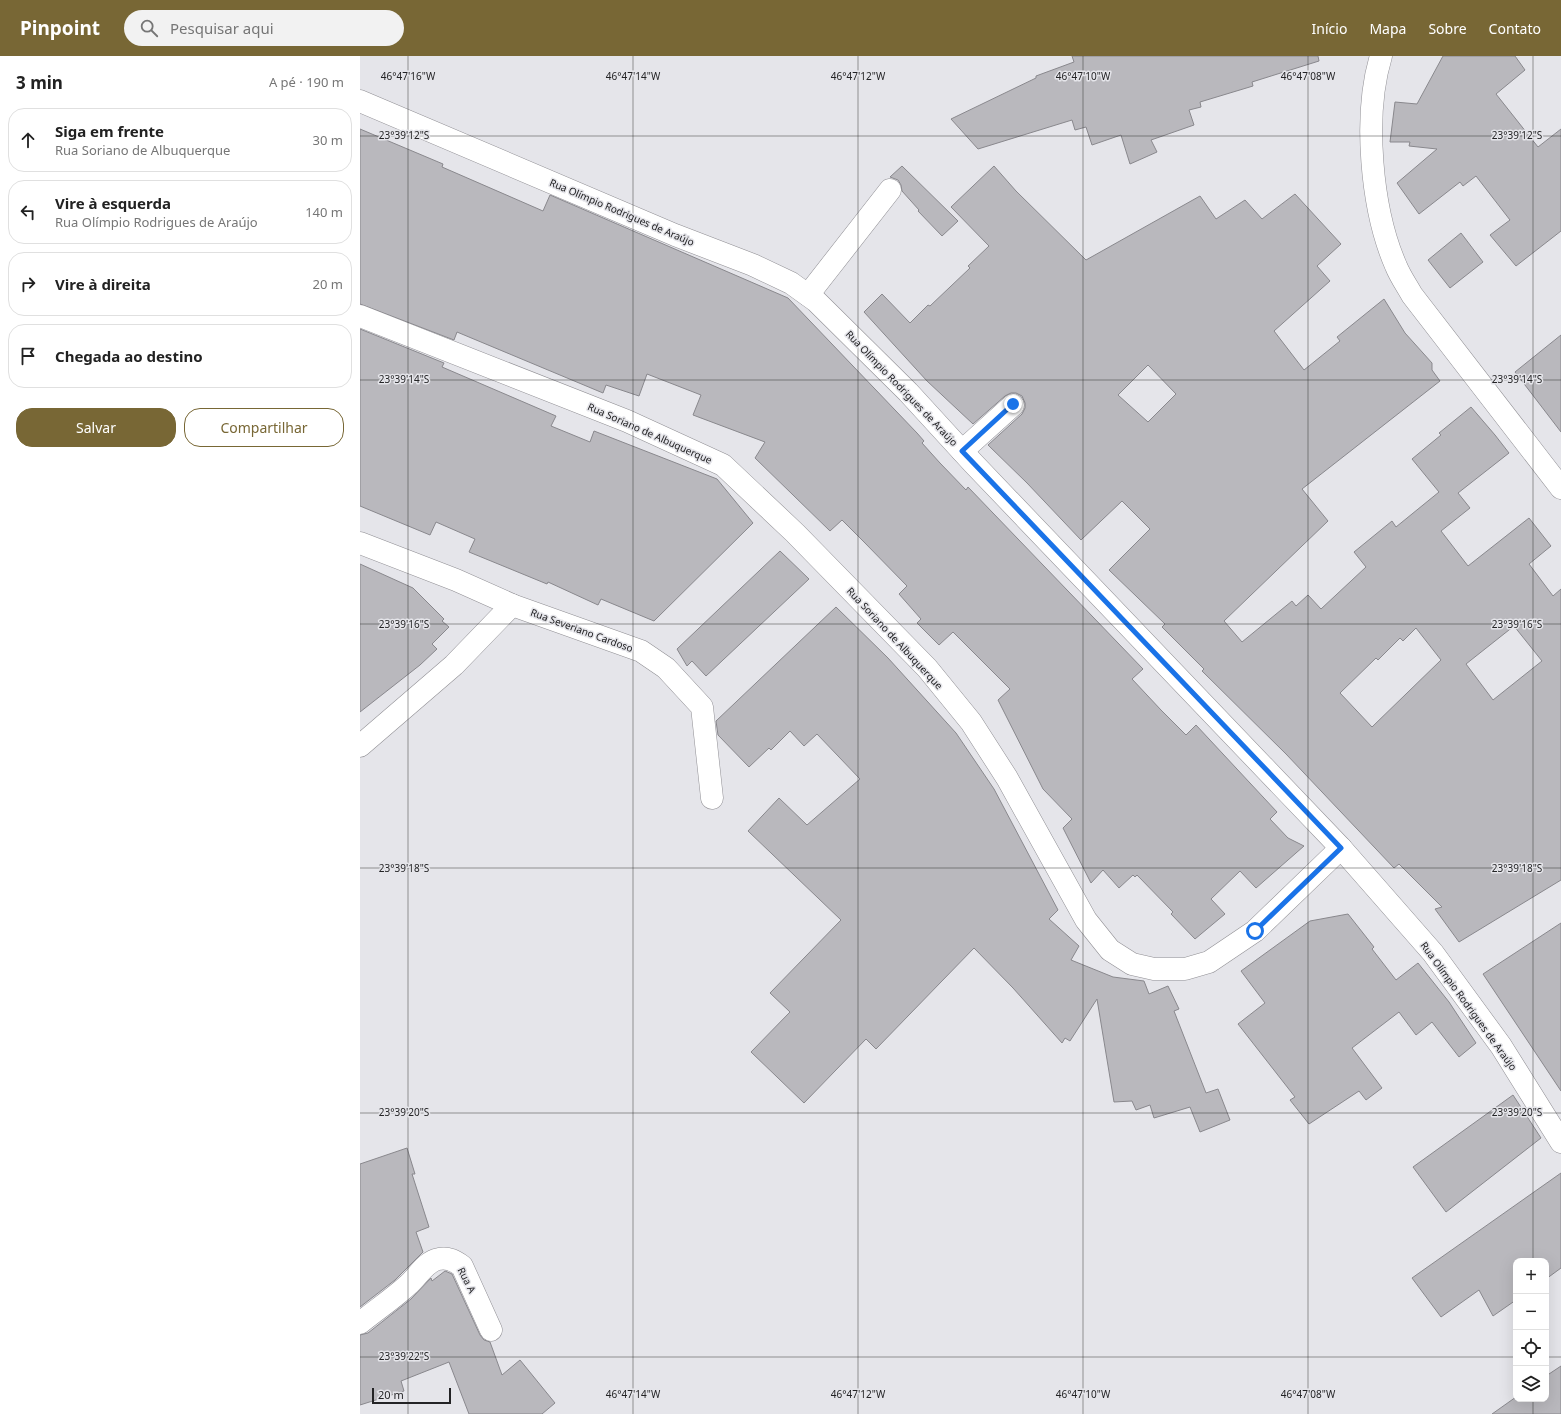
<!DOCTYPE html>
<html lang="pt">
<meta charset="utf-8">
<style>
body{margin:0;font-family:"Noto Sans",sans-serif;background:#f2f2f2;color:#222}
.controls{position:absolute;right:12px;bottom:12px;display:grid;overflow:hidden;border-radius:8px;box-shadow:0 4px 16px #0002}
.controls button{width:36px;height:36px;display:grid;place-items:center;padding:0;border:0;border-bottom:1px solid #e0e0e0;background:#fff;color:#222;font:20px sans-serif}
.scale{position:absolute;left:12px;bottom:10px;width:79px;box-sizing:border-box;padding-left:4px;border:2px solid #232325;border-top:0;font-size:11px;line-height:14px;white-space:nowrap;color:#232325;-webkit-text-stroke:3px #e5e5ea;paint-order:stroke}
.stop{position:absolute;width:12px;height:12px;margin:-9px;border:3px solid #1a73e8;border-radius:50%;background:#fff}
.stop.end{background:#1a73e8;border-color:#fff;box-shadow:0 1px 4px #0008}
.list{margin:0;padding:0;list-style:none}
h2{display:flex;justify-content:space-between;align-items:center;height:52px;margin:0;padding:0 16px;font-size:17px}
h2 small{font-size:13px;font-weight:400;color:#767676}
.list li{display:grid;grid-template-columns:26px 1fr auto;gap:12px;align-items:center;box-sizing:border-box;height:64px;margin:0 8px 8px;padding:0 8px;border:1px solid #e0e0e0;border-radius:16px}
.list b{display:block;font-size:15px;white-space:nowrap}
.list p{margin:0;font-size:13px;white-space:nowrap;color:#767676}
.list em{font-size:13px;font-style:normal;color:#767676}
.actions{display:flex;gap:8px;padding:12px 16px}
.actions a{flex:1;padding:9px 0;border:1px solid #786735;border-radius:16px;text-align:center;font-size:14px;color:#786735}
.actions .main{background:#786735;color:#fff}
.icon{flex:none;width:22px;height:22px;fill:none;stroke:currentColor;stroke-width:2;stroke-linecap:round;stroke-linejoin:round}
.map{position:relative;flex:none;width:1201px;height:1358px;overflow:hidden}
header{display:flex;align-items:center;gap:24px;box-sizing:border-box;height:56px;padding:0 20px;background:#786735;color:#fff}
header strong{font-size:19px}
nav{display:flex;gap:22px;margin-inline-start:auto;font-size:14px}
.search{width:280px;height:36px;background:#f2f2f2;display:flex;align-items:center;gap:10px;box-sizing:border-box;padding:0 14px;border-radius:22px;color:#767676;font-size:15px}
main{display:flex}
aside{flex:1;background:#fff}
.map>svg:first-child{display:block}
.building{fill:#b9b8bd;stroke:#89888d;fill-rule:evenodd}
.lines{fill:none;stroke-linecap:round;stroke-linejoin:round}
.minor-casing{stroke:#908f94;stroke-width:23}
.tertiary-casing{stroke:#908f94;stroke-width:23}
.minor{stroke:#fff;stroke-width:22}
.tertiary{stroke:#fff;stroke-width:22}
.route{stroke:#1a73e8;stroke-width:5}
.ticks{fill:none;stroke:#232325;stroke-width:1;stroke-opacity:0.45}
.labels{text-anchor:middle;stroke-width:3;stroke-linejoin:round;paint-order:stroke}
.street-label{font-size:10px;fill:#232325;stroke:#e5e5ea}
.ticks-label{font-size:10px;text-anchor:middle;fill:#232325;stroke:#e5e5ea;stroke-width:3;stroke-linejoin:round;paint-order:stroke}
</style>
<header>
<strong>Pinpoint</strong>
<div class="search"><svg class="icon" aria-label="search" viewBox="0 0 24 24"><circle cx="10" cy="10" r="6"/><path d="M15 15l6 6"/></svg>Pesquisar aqui</div>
<nav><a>Início</a><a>Mapa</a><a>Sobre</a><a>Contato</a></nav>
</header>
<main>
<aside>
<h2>3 min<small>A pé · 190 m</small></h2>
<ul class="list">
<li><svg class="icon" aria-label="ahead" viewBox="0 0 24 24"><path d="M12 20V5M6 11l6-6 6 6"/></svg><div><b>Siga em frente</b><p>Rua Soriano de Albuquerque</p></div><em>30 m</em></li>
<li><svg class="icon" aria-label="left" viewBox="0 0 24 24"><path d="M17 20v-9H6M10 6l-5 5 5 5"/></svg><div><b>Vire à esquerda</b><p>Rua Olímpio Rodrigues de Araújo</p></div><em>140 m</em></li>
<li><svg class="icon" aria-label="right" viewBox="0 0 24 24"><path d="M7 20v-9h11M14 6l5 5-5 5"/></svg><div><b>Vire à direita</b></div><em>20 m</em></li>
<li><svg class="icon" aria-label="arrive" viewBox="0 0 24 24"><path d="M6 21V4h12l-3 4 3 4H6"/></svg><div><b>Chegada ao destino</b></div></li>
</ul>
<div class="actions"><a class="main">Salvar</a><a>Compartilhar</a></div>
</aside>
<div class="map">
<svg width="1201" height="1358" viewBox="0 0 1201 1358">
<rect width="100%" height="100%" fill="#e5e5ea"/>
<!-- building -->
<g class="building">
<polygon points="712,0 958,0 959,5 892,26 893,30 840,46 841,51 829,54 834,69 791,84 797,96 770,108 761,79 732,89 726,71 715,74 712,64 618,93 591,63 676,22 676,20 714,6"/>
<polygon points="1083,0 1155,0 1165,14 1136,38 1178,91 1201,73 1201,175 1156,210 1130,179 1150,164 1116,120 1103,130 1100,126 1059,158 1037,127 1077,93 1049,90 1050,86 1030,86 1035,46 1057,48"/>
<polygon points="0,73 83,108 82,111 183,155 190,139 428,242 557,377 564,385 562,387 580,407 606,434 608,431 783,613 772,623 801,654 826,679 836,669 917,756 910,763 928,782 944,790 896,832 880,815 851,843 865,858 835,883 811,858 813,856 777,819 775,821 773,819 759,832 743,814 731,827 703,772 712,763 683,733 638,644 650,633 593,576 579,589 557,567 561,563 539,538 547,530 504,486 482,464 470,475 395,402 405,386 333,359 341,339 287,318 279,340 246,329 243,337 97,276 94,284 0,248"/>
<polygon points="542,110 598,165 582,180 558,155 559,154 542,135 541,129 538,124 530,121"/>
<path d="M634,110L656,135L726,204L840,140L856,163L885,144L902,163L935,138L981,188L957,210L970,225L914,275L944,314L980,285L977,281L1024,243L1045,277L1072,307V314L1080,325L942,433L968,465L864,565L882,586L932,545L936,550L948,539L961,553L1006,511L994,496L1032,465L1036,471L1079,436L1052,403L1081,379L1079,377L1111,351L1135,379L1149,397L1098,437L1110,452L1081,475L1108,510L1169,462L1191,490L1169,508L1193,540L1201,533V824L1099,886L1075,853L1082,851L1039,808L1034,812L926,698L842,615L844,613L802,571L805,568L749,514L790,473L762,445L721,484L667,427L628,389L662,358L665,352V347L662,340L656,337H651L645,340L613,368L567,325L504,256L522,238L550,267L568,249L570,250L610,212L608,210L629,190L591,151ZM788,309L816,338L788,366L758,339ZM1154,570L1182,605L1133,644L1106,608ZM1056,572L1081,604L1012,671L980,637L1016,602L1018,604L1040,582L1043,585Z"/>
<polygon points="1101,177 1123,206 1090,232 1068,204"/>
<polygon points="0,273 84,307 82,311 196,360 191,370 230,386 234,375 357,423 393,467 294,565 241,543 238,549 188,526 187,528 109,496 115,483 76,466 70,479 0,450"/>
<polygon points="1201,279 1201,376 1155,316"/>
<polygon points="420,495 449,523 346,620 332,605 327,610 317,593"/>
<polygon points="0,508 53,532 84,563 82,565 89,571 72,588 77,593 60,609 0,656"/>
<polygon points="476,551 528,602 596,677 634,733 698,854 689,863 719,890 711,904 753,921 784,925 789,938 808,930 819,953 814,955 846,1037 858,1033 870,1064 840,1076 830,1051 794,1062 790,1049 776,1054 772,1045 754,1046 737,943 710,985 705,982 702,987 653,932 614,892 516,993 506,983 444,1047 391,996 430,956 410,937 481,864 388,775 419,742 447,769 500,723 457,678 444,690 430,675 411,694 409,692 389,711 358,679 356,665"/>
<polygon points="988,858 1014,891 1012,893 1036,924 1058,907 1089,946 1116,987 1099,1001 1072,966 1056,979 1039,956 992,992 1022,1032 1006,1044 999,1035 949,1068 930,1044 935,1041 878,968 905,947 881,915 950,865"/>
<polygon points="1201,867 1201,1035 1123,918"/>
<polygon points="1153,1039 1181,1082 1086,1156 1053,1111"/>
<polygon points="47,1092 55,1118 52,1118 69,1171 56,1176 63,1196 35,1224 0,1251 0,1108"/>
<polygon points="1201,1117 1201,1212 1186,1223 1186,1205 1156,1205 1156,1244 1133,1260 1119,1234 1081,1261 1052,1222"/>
<polygon points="85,1215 92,1218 120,1279 124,1284 130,1286 142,1319 160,1304 195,1347 182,1358 109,1358 89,1306 41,1325 44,1335 0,1349 0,1279 8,1277 51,1243 71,1222 72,1225"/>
<polygon points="1201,1310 1201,1358 1132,1358 1156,1341 1156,1343 1186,1343 1186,1320"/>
</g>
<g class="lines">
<!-- minor casing -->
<g class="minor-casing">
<g id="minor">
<polyline points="0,45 315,179 393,209 431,227 456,245 548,336 613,407 981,792 1073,897 1141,990 1201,1086"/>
<polyline points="448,239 530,134"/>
<polyline points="0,260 267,365 363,409 435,477 567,612 611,666 647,722 726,864 750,894 772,908 794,913 825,913 849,906 895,875 981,792"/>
<polyline points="602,395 653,349"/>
<polyline points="0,487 96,524 152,549 281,595 306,612 342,651 352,742"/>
<polyline points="0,690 94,609 152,549"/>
<path d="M0,1267C16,1254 34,1242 49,1228C58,1220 66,1205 79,1203C88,1201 95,1205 102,1210L131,1274"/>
</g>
</g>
<!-- tertiary casing -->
<g class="tertiary-casing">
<path id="tertiary" d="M1021,0C1003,59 1011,153 1036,210C1040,220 1047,230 1052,239L1201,432"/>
</g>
<!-- minor -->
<use href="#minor" class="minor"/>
<!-- tertiary -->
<use href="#tertiary" class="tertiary"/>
</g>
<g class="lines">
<!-- route -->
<polyline class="route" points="653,348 602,395 981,792 895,875"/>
</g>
<!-- ticks -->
<path class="ticks" d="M48,0V1358M273,0V1358M498,0V1358M723,0V1358M948,0V1358M1173,0V1205M0,80H1201M0,324H1201M0,568H1201M0,812H1201M0,1057H1201M0,1301H1156M1186,1301H1201M1173,1343V1358"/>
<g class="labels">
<!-- street labels -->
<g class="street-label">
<text transform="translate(262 156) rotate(23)" y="4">Rua Olímpio Rodrigues de Araújo</text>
<text transform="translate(542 332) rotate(46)" y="4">Rua Olímpio Rodrigues de Araújo</text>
<text transform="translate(290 377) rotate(24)" y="4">Rua Soriano de Albuquerque</text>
<text transform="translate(222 574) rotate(20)" y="4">Rua Severiano Cardoso</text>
<text transform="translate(535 582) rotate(47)" y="4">Rua Soriano de Albuquerque</text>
<text transform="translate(1109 950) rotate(54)" y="4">Rua Olímpio Rodrigues de Araújo</text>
<text transform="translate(107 1224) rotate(63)" y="4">Rua A</text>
</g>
</g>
<g class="ticks-label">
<text x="48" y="24">46°47'16"W</text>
<text x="273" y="24">46°47'14"W</text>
<text x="498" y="24">46°47'12"W</text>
<text x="723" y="24">46°47'10"W</text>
<text x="948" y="24">46°47'08"W</text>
<text x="44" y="83">23°39'12"S</text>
<text x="1157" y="83">23°39'12"S</text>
<text x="44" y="327">23°39'14"S</text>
<text x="1157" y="327">23°39'14"S</text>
<text x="44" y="572">23°39'16"S</text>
<text x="1157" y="572">23°39'16"S</text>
<text x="44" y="816">23°39'18"S</text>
<text x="1157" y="816">23°39'18"S</text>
<text x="44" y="1060">23°39'20"S</text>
<text x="1157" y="1060">23°39'20"S</text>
<text x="44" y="1304">23°39'22"S</text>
<text x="273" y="1342">46°47'14"W</text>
<text x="498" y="1342">46°47'12"W</text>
<text x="723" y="1342">46°47'10"W</text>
<text x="948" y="1342">46°47'08"W</text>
</g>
</svg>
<div class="controls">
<button>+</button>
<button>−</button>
<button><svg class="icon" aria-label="locate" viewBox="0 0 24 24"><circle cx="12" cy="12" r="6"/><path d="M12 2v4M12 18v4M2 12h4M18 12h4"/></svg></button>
<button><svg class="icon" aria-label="layers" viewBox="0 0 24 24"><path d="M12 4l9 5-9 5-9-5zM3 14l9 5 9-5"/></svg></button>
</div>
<div class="scale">20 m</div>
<div class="stop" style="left:895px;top:875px"></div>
<div class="stop end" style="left:653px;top:348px"></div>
</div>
</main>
